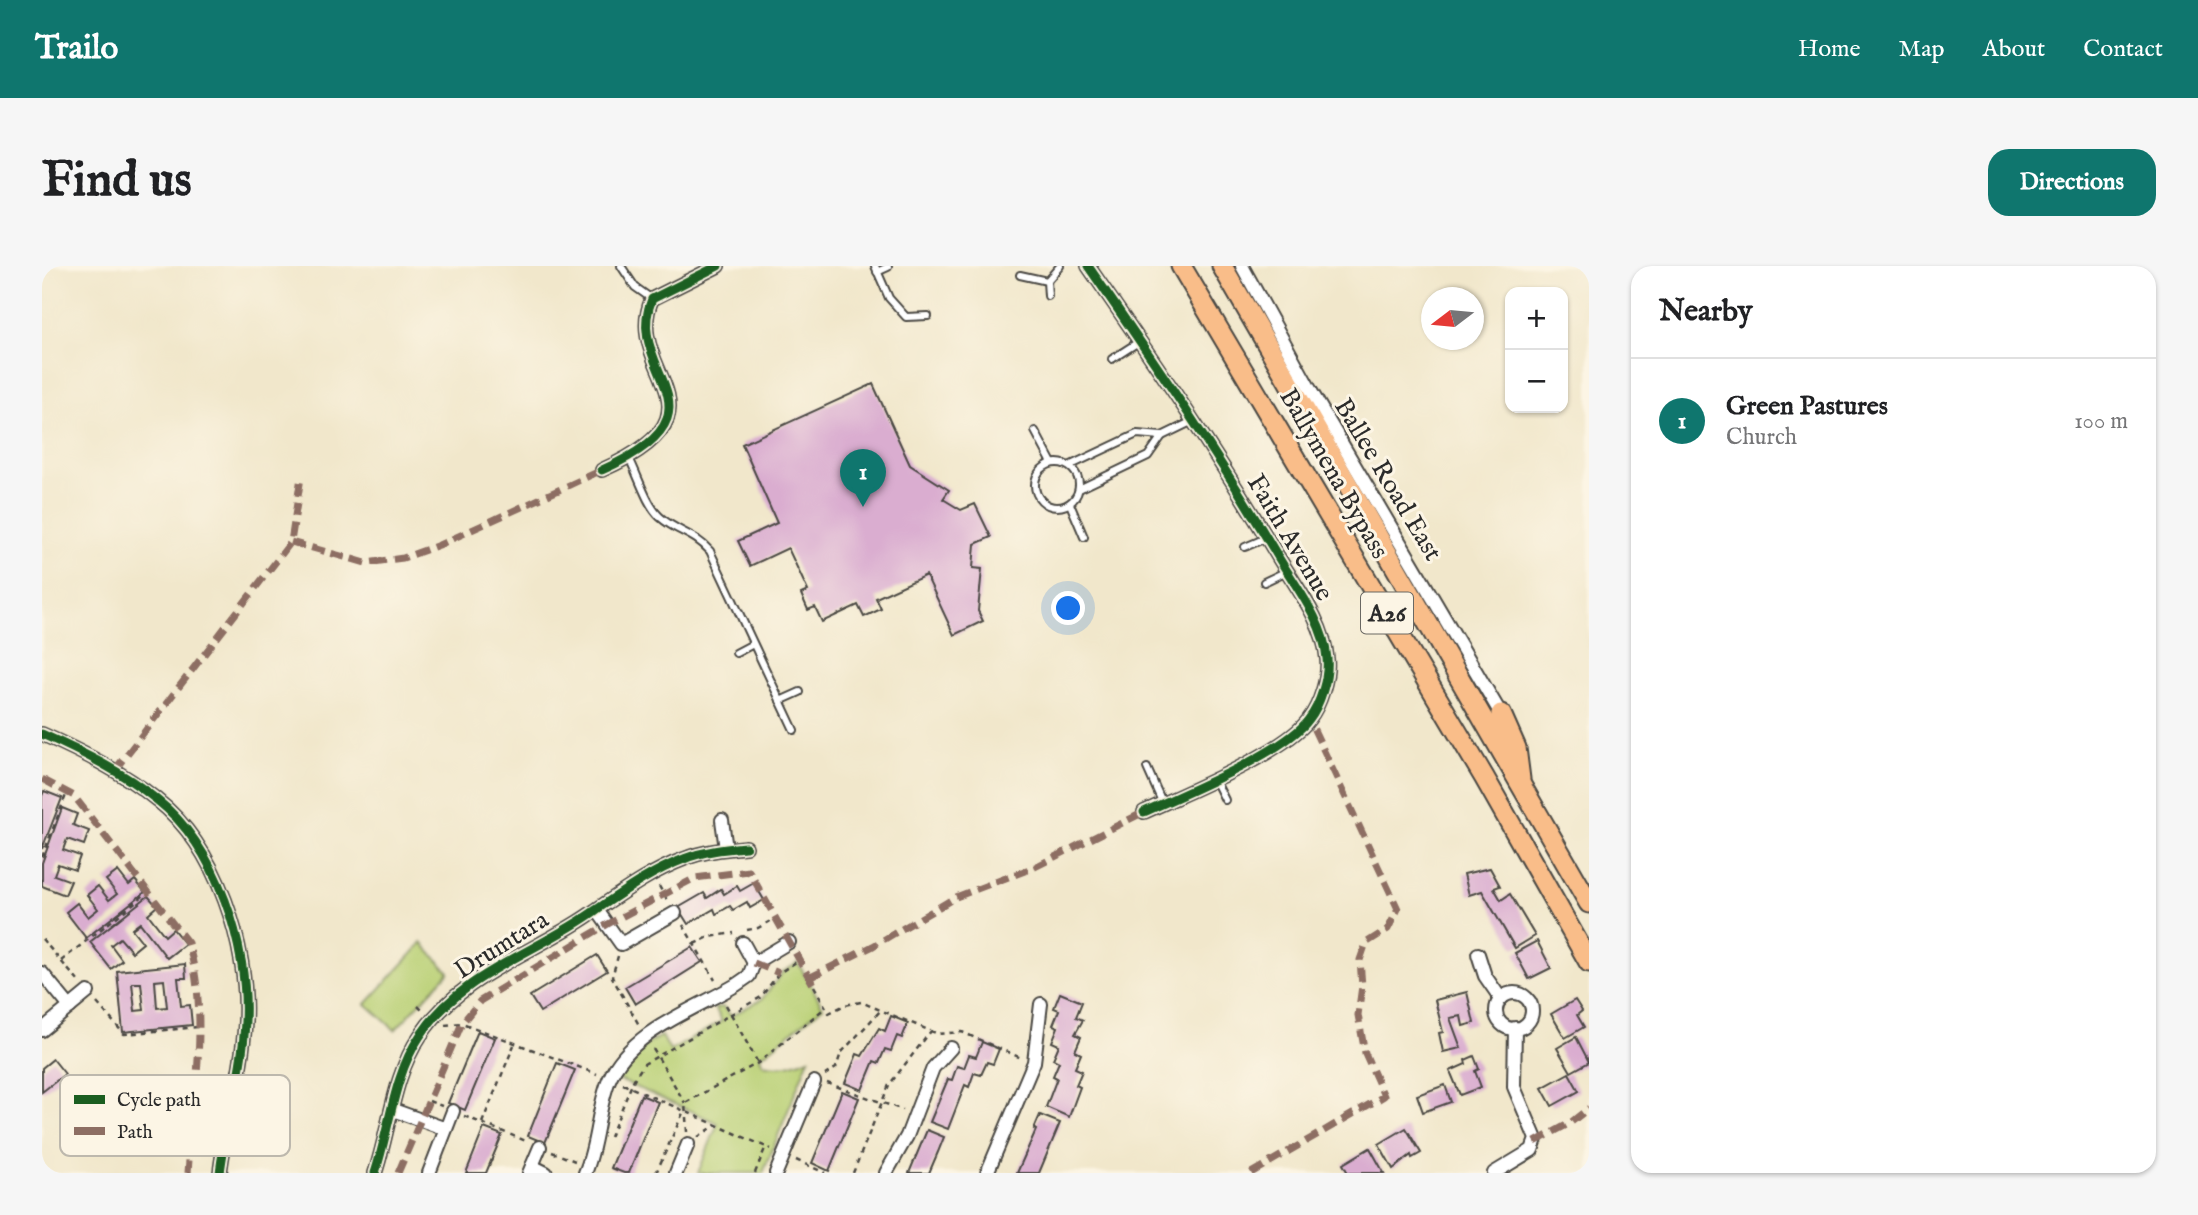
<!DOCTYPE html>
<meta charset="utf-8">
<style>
body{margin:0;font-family:"IM FELL English",serif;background:#f6f6f6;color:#202124}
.controls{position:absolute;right:21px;top:21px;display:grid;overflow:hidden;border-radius:14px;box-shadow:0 2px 5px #0004}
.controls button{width:63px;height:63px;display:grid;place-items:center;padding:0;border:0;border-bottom:2px solid #e0e0e0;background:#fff;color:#202124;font:35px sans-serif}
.compass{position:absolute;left:1379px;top:21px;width:63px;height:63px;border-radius:50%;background:#fff;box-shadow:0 2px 5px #0004;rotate:254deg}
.you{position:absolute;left:1027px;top:343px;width:24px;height:24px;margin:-18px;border:5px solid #fff;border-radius:50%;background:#1a73e8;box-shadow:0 0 0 10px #1a73e833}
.badge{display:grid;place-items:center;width:46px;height:46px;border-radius:50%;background:#0f766e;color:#fff;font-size:23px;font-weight:700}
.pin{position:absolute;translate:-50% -58px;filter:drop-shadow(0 2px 4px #0008)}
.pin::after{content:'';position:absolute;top:37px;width:24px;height:21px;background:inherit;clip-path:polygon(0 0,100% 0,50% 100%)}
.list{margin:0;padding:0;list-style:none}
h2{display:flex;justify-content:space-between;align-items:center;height:91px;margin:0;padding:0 28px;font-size:30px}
h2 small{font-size:23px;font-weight:400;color:#757577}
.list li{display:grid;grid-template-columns:46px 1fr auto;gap:21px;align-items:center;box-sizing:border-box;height:126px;padding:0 28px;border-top:2px solid #e0e0e0}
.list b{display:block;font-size:26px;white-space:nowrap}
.list p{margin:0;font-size:23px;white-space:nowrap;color:#757577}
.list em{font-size:23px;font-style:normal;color:#757577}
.map{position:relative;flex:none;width:1547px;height:907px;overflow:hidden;border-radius:21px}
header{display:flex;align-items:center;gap:42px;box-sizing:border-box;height:98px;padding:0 35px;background:#0f766e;color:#fff}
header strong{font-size:33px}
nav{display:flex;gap:38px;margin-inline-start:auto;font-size:24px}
.intro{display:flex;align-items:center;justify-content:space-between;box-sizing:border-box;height:168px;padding:0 42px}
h1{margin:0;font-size:49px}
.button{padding:18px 32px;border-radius:21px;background:#0f766e;color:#fff;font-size:24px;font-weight:700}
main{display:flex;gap:42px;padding:0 42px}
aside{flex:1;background:#fff;border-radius:21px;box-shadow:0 2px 5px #0004}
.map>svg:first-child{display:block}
.green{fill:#b9d074;stroke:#727e50;stroke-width:2}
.building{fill:#daadd0;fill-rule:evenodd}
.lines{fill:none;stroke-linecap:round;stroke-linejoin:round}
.service-casing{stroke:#494743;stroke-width:10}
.minor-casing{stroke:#494743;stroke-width:16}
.trunk-casing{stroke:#494743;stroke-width:23}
.path{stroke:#494743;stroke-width:2.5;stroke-dasharray:5 5;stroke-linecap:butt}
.service{stroke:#fff;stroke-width:6}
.minor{stroke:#fff;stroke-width:12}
.trunk{stroke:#f9bd89;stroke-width:19}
.quiet{stroke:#8d6e63;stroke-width:7;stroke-dasharray:14 7;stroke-linecap:butt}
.cycleway-casing{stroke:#fcf5e5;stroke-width:13}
.cycleway{stroke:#1b5e20;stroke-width:9}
.labels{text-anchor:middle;stroke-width:6;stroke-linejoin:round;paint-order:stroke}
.shield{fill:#fcf5e5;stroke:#6a6863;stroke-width:2}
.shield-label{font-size:24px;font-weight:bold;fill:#2b2b2b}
.street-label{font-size:26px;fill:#2b2b2b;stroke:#fcf5e5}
.key{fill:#fcf5e5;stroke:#bdb8ad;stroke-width:2}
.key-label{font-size:19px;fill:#2b2b2b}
</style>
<header>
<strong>Trailo</strong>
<nav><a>Home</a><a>Map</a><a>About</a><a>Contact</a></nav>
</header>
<div class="intro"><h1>Find us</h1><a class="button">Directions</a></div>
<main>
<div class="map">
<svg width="1547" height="907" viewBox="0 0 1547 907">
<rect width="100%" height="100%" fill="#fcf5e5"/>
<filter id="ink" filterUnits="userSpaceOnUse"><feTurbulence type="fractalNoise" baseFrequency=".0143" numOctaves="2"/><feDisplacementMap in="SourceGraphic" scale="14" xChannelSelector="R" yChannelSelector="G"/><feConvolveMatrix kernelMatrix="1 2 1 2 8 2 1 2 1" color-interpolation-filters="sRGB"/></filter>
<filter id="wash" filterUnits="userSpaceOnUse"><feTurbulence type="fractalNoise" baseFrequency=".00686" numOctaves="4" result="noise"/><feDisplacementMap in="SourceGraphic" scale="28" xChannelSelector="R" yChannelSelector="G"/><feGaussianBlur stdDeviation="1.57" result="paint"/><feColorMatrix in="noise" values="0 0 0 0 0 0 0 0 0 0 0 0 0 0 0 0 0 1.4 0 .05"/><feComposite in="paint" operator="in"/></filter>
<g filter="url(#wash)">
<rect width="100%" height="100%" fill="#f1e7cb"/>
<!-- green -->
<g class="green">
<polygon points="380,677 407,706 353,764 324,738"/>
<path d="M756,697L781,741L718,791L721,798C739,802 750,799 767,792L721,907H656L676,857L575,813C586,791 598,781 620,770L628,785L680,755L673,742L681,741L689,750L720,733L741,706Z"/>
</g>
<g id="blocks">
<!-- building -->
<g class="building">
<polygon points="831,118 868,199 907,224 901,233 919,244 933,238 949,271 933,278 931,302 940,303 936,345 941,355 912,369 884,309 834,332 839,343 822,351 816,339 780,356 773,341 766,344 759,328 766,325 746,282 708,300 696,275 735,257 700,178"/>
<polygon points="2,525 20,532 0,583 0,530"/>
<polygon points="20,542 35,548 31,559 47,565 42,579 25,573 21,584 38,590 33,604 16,598 12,609 29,615 23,629 0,620 0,597"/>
<polygon points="1448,602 1458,620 1452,622 1459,634 1468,628 1493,670 1473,682 1440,625 1427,629 1422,608"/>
<polygon points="76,605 87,619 93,614 103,626 44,672 24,646 35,637 46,651 56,643 45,629 56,620 67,634 75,628 64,614"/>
<polygon points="712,617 722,634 708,642 705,636 691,644 688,640 674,648 672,643 646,658 636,642 662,627 665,632 679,623 682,628 695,620 698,625"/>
<polygon points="106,630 115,640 106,648 123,670 131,663 143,678 125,692 98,657 90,663 101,677 90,686 78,672 69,679 80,694 69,703 48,676"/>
<polygon points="1495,675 1509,702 1487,713 1473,687"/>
<polygon points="650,681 660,696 593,738 583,721"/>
<polygon points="555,689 565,705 498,746 488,730"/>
<path d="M143,698L144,712H136L139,740L148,739L150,759L81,766L75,705ZM122,714L125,741L115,742L113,715ZM90,717H99L102,744L93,745Z"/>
<polygon points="1425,726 1432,757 1421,760 1419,750 1408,752 1419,782 1401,786 1397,767 1401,766 1393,734"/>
<polygon points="1018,727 1040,736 1034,751 1041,754 1033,768 1039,771 1033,785 1039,788 1033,802 1040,805 1034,819 1038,821 1027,851 1004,841 1015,812 1011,810 1017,796 1011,793 1017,779 1010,776 1016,761 1011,759 1017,744 1012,742"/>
<polygon points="1533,734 1540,745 1535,749 1542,761 1523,772 1509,748"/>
<polygon points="849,750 866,757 860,772 855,770 849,785 843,783 837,797 832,795 820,824 803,817 815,788 820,790 837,762 843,765"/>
<polygon points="436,765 453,772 423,844 406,837"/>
<polygon points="1534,771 1547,796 1529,806 1515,782"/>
<polygon points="940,776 957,783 951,798 945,796 939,809 932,807 927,821 923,819 906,863 888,856 906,813 910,814 915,800 922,802 927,789 934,791"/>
<polygon points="1432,790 1437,803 1433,805 1439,821 1418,829 1408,805 1424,798 1423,794"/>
<polygon points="11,793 23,808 0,826 0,802"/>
<polygon points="515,797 533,804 503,877 486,870"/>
<polygon points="1527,807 1537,825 1510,840 1500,822"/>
<polygon points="1403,819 1409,836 1381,846 1375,829"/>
<polygon points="800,825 817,832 787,905 770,897"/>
<polygon points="599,829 616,836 587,907 582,907 569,902"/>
<polygon points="998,849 1018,857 997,907 975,907 994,864 992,863"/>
<polygon points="442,862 460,869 444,907 424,907"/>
<polygon points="1364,862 1379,887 1370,892 1369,889 1351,903 1337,878"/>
<polygon points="885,864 902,871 896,886 887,907 867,907"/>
<polygon points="1328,882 1342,907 1306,907 1301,898"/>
</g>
</g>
</g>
<g filter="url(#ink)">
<use href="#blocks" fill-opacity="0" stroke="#494743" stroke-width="2"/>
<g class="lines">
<!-- service casing -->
<g class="service-casing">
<g id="service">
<polyline points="579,0 593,21 610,33"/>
<polyline points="833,0 847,32 864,51 886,50"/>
<polyline points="835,6 846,1"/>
<polyline points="978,9 1005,15 1018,0"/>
<polyline points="1005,15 1006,30"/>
<polyline points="1070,93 1098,75"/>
<polyline points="993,165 1010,197"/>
<path d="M587,192C596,209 604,238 618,251C636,267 651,266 668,285L752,464"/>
<circle cx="1015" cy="219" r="22"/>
<polyline points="1027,200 1095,168 1120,170"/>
<polyline points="1037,223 1106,190 1120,170 1151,155"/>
<polyline points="1028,238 1042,271"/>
<polyline points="1203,281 1224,272"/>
<polyline points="1222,316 1245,305"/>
<polyline points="694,387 711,378"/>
<polyline points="738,435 758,426"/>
<polyline points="1105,502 1121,538"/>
<polyline points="1173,514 1183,534"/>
</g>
</g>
<!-- minor casing -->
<g class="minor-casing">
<g id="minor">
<path d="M1046,0C1112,95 1176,189 1235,289C1253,320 1282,355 1285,393C1287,411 1278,439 1267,453C1244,486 1141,528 1102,546"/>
<polyline points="1200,0 1270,127 1459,448"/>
<path d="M560,204C695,144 579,105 610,33L676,0"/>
<path d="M0,468C40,486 81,506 115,534C175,581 207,681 203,755C201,806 184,856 178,907"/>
<polyline points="680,554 684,583"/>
<polyline points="555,644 579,678 633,647"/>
<polyline points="701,677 712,697"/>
<polyline points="1436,688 1443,710 1459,733"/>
<polyline points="0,707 28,741"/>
<circle cx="1472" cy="745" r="18"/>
<polyline points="0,764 46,726"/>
<polyline points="351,844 404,863"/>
<polyline points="490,900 504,907"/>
<path d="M333,907C348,862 351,810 378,770C420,706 495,687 554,644C582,625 610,605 642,593C661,585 683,583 704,581"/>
<polyline points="387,907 411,845"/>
<polyline points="487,907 498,881"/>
<path d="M543,907C556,877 555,844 567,814C588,765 652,744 694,719L707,710L712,697L747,676"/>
<polyline points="634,907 646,878"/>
<polyline points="734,907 772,816"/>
<polyline points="844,907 865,870 891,802 909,782"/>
<polyline points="945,907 992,796 999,738"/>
<polyline points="1452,907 1490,884 1494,873 1472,821 1473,762"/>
</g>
</g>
<!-- trunk casing -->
<g class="trunk-casing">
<g id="trunk">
<polyline points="1139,0 1442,511 1547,696"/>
<polyline points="1180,0 1547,637"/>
<polyline points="1459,448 1474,482 1478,513"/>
</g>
</g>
<!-- path -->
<g class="path">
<polyline points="0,591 26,524"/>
<polyline points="617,620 626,636"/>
<polyline points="641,659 673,714"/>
<polyline points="705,664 716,662 734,652"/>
<polyline points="0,673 37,716"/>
<polyline points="652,678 667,671 692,667"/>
<polyline points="576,690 570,711 597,759"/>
<polyline points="19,695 106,626"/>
<polyline points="772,720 787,747 803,739 819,736 896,768 920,766 979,792"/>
<polyline points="55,737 82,768 156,761"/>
<polyline points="684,739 716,797"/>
<polyline points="376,740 381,745"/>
<polyline points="403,759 420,757 555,808"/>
<polyline points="611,783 643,837"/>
<polyline points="783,809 794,802 799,787 839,744"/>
<polyline points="785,817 861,844"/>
<polyline points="581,818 729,883"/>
<polyline points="387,835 400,840"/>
<polyline points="422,850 484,875"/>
<polyline points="440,857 472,779"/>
<polyline points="645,866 643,837 716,797 784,741"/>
<polyline points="568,871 592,813 602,798 719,731 737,707 757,694"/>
<polyline points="656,871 674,859"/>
<polyline points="510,886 533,895"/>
<polyline points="754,894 783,907"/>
<polyline points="614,907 641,847"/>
<polyline points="713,907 724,880"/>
<polyline points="811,907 847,819 889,765"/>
</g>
<!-- service -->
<use href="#service" class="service"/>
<!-- minor -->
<use href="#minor" class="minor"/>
<!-- trunk -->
<use href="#trunk" class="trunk"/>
<!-- quiet -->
<g class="quiet">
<polyline points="249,276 324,297 361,292 397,279 560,204"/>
<polyline points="72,505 249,276 259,211"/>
<path d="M0,513L32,530L146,677C168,749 151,833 146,907"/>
<polyline points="712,697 737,707"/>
<polyline points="767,712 831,680 914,631 993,601 1102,546"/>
<polyline points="1493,876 1528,857 1547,842"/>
<polyline points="356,907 420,757 438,735 566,658 653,612 707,605 772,720"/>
<polyline points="1209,907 1342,830 1323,787 1316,749 1320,720 1318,694 1324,677 1346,663 1356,643 1267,453"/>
</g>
<!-- cycleway casing -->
<g class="cycleway-casing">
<g id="cycleway">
<path d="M1046,0C1112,95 1176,189 1235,289C1253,320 1282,355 1285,393C1287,411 1278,439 1267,453C1244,486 1141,528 1102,546"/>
<path d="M560,204C695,144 579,105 610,33L676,0"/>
<path d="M0,468C40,486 81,506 115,534C175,581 207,681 203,755C201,806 184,856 178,907"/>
<path d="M333,907C348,862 351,810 378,770C420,706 495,687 554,644C582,625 610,605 642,593C661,585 683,583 704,581"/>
</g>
</g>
<!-- cycleway -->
<use href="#cycleway" class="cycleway"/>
</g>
</g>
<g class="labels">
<!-- shield labels -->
<rect class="shield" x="1319" y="326.5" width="52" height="41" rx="5"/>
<g class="shield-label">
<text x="1345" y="355">A26</text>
</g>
<!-- street labels -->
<g class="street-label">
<text transform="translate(1293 207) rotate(60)" y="9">Ballymena Bypass</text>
<text transform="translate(1347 213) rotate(59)" y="9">Ballee Road East</text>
<text transform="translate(1249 271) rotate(59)" y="9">Faith Avenue</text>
<text transform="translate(459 678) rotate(-32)" y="9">Drumtara</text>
</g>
</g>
<!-- legend -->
<rect x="18" y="809" width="230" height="81" rx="10" class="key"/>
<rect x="32" y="829" width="31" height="9" fill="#1b5e20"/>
<rect x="32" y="861" width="31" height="8" fill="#8d6e63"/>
<g class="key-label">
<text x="75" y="840">Cycle path</text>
<text x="75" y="872">Path</text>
</g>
</svg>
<div class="controls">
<button>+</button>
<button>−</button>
</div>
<svg class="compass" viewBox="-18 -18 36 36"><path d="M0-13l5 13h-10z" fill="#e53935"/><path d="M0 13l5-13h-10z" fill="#757577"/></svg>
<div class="you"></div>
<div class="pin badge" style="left:821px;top:241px">1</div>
</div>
<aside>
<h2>Nearby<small></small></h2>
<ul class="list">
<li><span class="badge">1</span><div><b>Green Pastures</b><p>Church</p></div><em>100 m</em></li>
</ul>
</aside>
</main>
